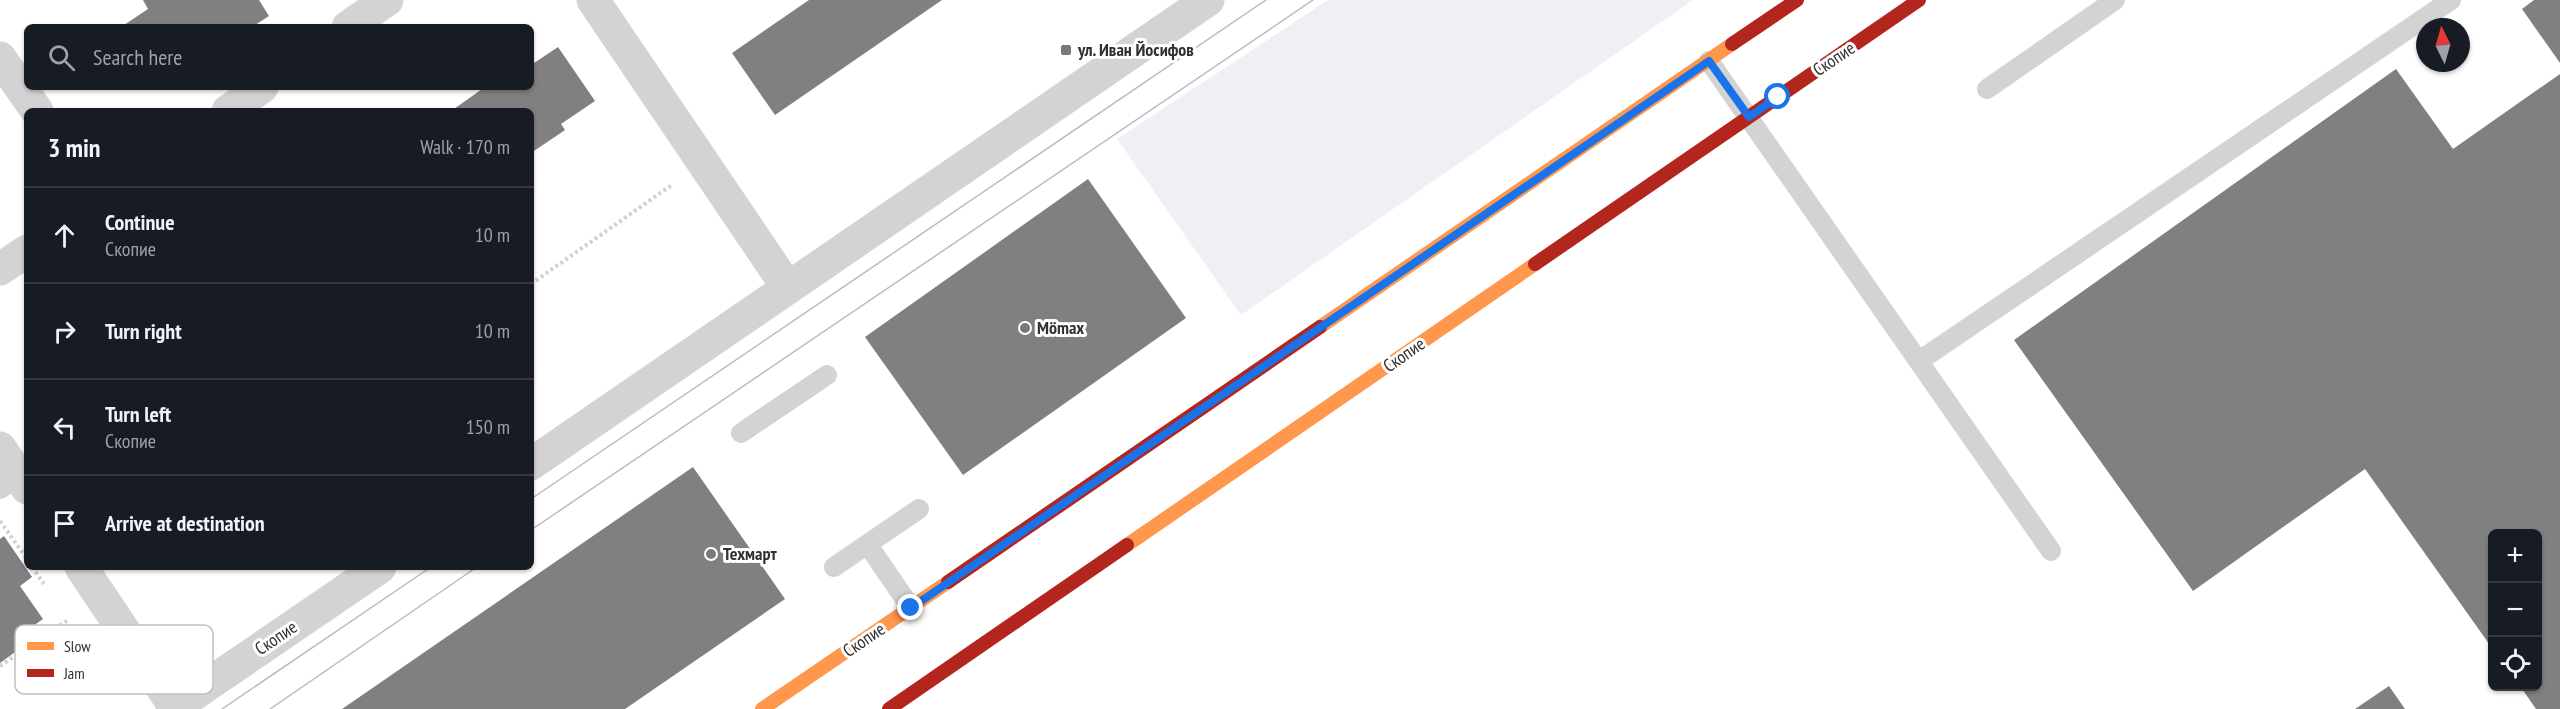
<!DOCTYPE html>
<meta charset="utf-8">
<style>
body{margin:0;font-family:"PT Sans Narrow",sans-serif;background:#242831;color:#f1f3f6}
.controls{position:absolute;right:18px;bottom:18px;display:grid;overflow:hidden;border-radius:9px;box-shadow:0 2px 4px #0004}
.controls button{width:54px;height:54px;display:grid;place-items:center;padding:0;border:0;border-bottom:2px solid #363941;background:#171b24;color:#f1f3f6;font:30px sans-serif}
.compass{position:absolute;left:2416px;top:18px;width:54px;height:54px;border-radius:50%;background:#171b24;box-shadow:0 2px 4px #0004;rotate:355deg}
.stop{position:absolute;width:18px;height:18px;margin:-14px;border:4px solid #1a73e8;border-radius:50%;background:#fff}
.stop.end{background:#1a73e8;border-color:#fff;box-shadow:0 2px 6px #0008}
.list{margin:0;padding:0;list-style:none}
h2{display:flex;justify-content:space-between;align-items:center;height:78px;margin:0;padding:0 24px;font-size:26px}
h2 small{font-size:20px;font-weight:400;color:#9ea1a6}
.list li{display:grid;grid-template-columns:39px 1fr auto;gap:18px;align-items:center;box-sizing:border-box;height:96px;padding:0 24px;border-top:2px solid #363941}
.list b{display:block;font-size:22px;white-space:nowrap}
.list p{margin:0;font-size:20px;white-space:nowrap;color:#9ea1a6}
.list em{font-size:20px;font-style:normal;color:#9ea1a6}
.icon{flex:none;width:33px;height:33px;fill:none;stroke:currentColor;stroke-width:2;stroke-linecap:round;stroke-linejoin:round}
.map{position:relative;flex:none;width:2560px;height:709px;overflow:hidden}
.search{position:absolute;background:#171b24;box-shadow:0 2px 4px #0004;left:24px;top:24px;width:510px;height:66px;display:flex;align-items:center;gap:15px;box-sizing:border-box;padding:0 21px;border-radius:9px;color:#9ea1a6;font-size:22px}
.panel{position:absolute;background:#171b24;box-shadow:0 2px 4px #0004;left:24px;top:108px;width:510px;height:462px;border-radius:9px}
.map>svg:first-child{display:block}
.green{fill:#f1eef5}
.building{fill:#808080}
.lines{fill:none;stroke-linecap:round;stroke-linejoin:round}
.path{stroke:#d1d1d1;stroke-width:4;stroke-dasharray:3 3;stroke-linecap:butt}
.lane{stroke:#d3d3d3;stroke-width:20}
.street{stroke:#d3d3d3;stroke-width:33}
.slow{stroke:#ff974d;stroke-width:14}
.jam{stroke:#b3261e;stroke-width:14}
.tram{stroke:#bbb;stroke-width:1.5}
.route{stroke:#1a73e8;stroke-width:8}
.poi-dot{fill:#797979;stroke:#fff;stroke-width:2}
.labels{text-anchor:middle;stroke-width:6;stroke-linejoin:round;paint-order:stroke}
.poi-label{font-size:18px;font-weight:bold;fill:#313131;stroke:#fff;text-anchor:start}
.street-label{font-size:18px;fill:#313131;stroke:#fff}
.key{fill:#fff;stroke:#c1c1c1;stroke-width:1.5}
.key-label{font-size:16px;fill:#313131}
</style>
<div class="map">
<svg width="2560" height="709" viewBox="0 0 2560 709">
<rect width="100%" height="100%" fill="#fff"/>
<!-- green -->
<polygon class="green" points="1328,0 1693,0 1241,315 1117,139"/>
<!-- building -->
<g class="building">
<polygon points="143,0 259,0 269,16 252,27 121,27 148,9"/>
<polygon points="809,0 942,0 775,115 732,53"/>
<polygon points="2534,0 2560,0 2560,63 2522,9"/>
<polygon points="558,47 595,101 561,124 565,130 531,153 531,111 451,111 485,87 531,87 531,65"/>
<polygon points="2396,69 2453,149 2560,74 2560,709 2536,709 2520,686 2538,686 2538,534 2492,534 2492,648 2365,469 2193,591 2014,340"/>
<polygon points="1088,179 1186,318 963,475 865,337"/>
<polygon points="693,467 785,599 625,709 342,709"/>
<polygon points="4,536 32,577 20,586 43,619 19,636 25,645 0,663 0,539"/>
<polygon points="2389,686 2405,709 2355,709"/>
</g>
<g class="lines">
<!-- path -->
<g class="path">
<polyline points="531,284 673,184"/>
<polyline points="0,521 27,559"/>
<polyline points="32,567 44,584"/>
<polyline points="0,666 68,620"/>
</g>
<!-- lane -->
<g class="lane">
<polyline points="1709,61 2051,551"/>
<polyline points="1987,89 2115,0"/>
<polyline points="1919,361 2451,0"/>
<polyline points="741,433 827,375"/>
<polyline points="0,489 19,476"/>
<polyline points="868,545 911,608"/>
<polyline points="834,567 919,509"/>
</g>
<!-- street -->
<g class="street">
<polyline points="593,0 788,288"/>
<polyline points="348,27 387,0"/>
<polyline points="0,58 37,111"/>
<polyline points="228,111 262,87"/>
<polyline points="0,269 27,251"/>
<polyline points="0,448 27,488"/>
<polyline points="531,464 1208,0"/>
<polyline points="81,567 175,707"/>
<polyline points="172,709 380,567"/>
</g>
<!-- slow -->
<g class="slow">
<polyline points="1320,327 1732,44"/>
<polyline points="1127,545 1535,264"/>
<polyline points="762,709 948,582"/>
</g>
<!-- jam -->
<g class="jam">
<polyline points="1732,44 1797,0"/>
<polyline points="1535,264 1919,0"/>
<polyline points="948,582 1320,327"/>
<polyline points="889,709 1127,545"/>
</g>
<!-- tram -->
<g class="tram">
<polyline points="531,499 1266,0"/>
<polyline points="531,530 1313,0"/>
<polyline points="222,709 431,567"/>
<polyline points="270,709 477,567"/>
</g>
</g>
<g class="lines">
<!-- route -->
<polyline class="route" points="911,608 1709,61 1749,117 1778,97"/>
</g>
<!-- markers -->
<g class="poi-dot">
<rect x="1060" y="44" width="12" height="12" rx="3"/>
<circle cx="1025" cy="328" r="6"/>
<circle cx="711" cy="554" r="6"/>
</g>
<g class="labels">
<!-- poi labels -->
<g class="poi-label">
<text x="1078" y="56">ул. Иван Йосифов</text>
<text x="1037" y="334">Mömax</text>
<text x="723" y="560">Техмарт</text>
</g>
<!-- street labels -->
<g class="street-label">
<text transform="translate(1834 59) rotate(-34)" y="6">Скопие</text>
<text transform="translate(1404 355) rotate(-35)" y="6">Скопие</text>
<text transform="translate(276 638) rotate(-34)" y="6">Скопие</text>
<text transform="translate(864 640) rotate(-34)" y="6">Скопие</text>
</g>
</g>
<!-- legend -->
<rect x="15" y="625" width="198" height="69" rx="9" class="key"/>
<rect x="27" y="642" width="27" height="8" fill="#ff974d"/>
<rect x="27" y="669" width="27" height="8" fill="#b3261e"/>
<g class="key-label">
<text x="64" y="652">Slow</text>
<text x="64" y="679">Jam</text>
</g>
</svg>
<div class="controls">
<button>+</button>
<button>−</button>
<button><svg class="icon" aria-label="locate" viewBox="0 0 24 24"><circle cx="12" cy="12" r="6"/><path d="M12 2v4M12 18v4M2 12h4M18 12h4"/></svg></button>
</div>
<svg class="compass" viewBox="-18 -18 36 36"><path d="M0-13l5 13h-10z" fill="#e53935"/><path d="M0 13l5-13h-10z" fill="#9ea1a6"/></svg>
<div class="stop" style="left:1778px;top:97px"></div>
<div class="stop end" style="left:911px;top:608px"></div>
<div class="search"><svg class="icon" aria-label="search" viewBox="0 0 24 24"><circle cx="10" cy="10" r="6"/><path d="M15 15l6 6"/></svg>Search here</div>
<section class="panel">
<h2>3 min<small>Walk · 170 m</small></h2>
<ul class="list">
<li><svg class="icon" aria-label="ahead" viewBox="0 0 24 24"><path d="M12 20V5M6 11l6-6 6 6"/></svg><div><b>Continue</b><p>Скопие</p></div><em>10 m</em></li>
<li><svg class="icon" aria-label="right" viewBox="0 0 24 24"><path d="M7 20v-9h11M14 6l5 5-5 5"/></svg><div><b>Turn right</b></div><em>10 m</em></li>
<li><svg class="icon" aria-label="left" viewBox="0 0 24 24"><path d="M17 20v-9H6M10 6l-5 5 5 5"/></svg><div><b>Turn left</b><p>Скопие</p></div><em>150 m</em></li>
<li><svg class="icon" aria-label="arrive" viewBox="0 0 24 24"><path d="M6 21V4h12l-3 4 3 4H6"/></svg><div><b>Arrive at destination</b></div></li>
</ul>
</section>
</div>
